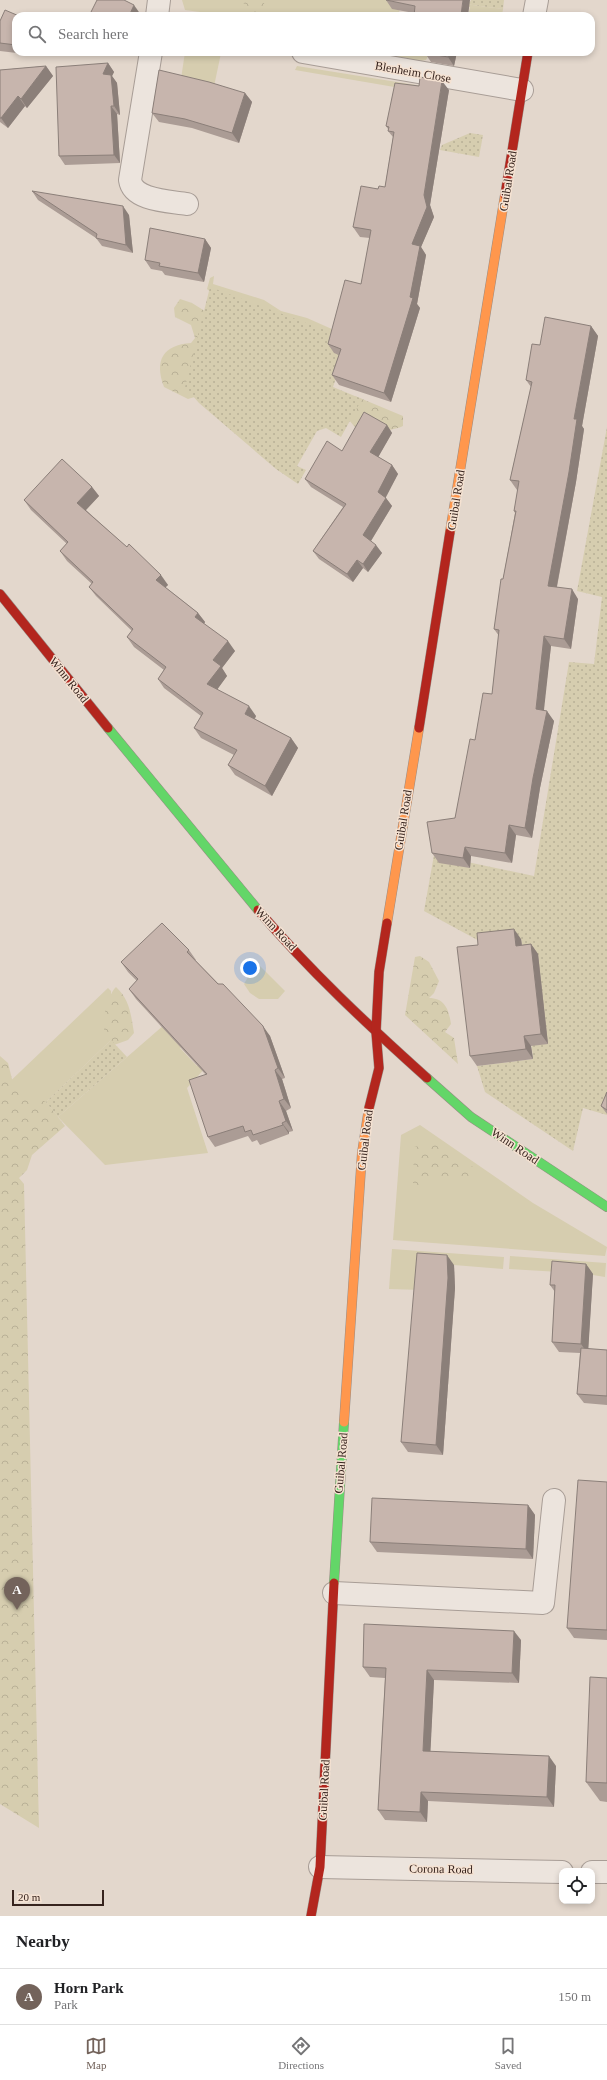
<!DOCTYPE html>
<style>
body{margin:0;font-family:Georgia,serif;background:#f2f2f2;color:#202124}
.controls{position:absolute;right:12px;bottom:12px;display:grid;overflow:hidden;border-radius:8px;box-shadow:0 2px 6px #0003}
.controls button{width:36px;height:36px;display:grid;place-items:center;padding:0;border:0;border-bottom:1px solid #e0e0e0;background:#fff;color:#202124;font:20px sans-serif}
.scale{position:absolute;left:12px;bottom:10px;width:92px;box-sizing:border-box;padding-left:4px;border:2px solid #37241e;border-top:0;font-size:11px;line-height:14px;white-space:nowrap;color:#37241e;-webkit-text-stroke:3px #f5e2d2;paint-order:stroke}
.you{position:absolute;left:250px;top:968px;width:14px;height:14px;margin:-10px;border:3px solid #fff;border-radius:50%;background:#1a73e8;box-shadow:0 0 0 6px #1a73e833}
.badge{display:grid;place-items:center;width:26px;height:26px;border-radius:50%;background:#73635b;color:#fff;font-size:13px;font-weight:700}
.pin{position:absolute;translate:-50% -33px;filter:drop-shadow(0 1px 2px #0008)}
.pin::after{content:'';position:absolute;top:21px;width:14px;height:12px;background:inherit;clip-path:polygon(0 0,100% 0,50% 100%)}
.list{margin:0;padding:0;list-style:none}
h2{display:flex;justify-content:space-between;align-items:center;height:52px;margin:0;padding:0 16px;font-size:17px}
h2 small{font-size:13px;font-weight:400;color:#757577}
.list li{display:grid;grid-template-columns:26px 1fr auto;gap:12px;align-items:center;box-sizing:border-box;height:56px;padding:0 16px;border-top:1px solid #e0e0e0}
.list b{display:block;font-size:15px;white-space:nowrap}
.list p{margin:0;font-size:13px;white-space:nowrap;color:#757577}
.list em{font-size:13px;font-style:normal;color:#757577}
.icon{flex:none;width:22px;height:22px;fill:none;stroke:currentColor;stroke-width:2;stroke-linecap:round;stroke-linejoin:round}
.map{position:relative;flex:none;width:607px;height:1916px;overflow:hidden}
.search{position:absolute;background:#fff;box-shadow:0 2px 6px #0003;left:12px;right:12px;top:12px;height:44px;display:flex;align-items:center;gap:10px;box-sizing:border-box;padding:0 14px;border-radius:12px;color:#757577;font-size:15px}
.sheet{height:108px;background:#fff}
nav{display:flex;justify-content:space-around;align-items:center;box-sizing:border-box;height:56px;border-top:1px solid #e0e0e0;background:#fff;font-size:11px;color:#757577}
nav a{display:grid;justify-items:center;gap:2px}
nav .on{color:#73635b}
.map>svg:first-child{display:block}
.grass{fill:#d6cdaf}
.forest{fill:url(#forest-crowns)}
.garden{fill:url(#garden-dots)}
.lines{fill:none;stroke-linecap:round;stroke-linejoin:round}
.street-casing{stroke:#a89d96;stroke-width:24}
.fast-casing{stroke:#988c85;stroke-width:10}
.slow-casing{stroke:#988c85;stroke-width:10}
.jam-casing{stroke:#988c85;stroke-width:10}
.street{stroke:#ece4dd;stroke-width:22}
.fast{stroke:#63d668;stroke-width:9}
.slow{stroke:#ff974d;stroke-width:9}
.jam{stroke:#b3261e;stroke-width:9}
.wall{fill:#ab9c95}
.shaded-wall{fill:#8b7f79}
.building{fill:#c7b5ad;stroke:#8b7f79}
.labels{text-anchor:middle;stroke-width:3;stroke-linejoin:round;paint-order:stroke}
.street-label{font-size:12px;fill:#37241e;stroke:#f5e2d2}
</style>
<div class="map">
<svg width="607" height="1916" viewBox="0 0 607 1916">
<defs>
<pattern id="forest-crowns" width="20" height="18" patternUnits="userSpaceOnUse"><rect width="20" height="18" fill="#d6cdaf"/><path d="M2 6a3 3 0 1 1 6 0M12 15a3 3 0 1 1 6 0" fill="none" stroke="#b8b096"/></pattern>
<pattern id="garden-dots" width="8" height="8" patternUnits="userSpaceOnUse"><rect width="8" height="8" fill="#d6cdaf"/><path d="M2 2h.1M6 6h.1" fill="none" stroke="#b8b096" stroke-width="1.8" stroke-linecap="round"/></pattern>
</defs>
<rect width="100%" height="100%" fill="#e3d7cc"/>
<!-- grass -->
<g class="grass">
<polygon points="182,0 400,0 399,16 321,16 298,12 297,16 199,16 200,12 185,10"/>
<polygon points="465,4 503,9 502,16 468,16 470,7 464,6"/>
<polygon points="185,52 221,53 212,96 181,79"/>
<polygon points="369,52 430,52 426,60 420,61"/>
<polygon points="297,66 447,90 447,96 295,70"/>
<polygon points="214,276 213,284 264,300 281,311 307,318 343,334 345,338 220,300 207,289 210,278"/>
<polygon points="259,965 285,991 278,999 259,999 250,993 244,984 248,977"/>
<polygon points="108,988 111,991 111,1040 46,1102 58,1117 179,1012 196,1031 180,1048 197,1066 214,1051 207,1066 187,1088 208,1153 105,1165 58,1117 0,1155 0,1091"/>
<polygon points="420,1125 533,1203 607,1247 605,1256 393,1240 401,1135"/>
<polygon points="392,1249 504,1257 503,1269 454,1265 422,1290 389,1289"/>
<polygon points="510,1256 606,1263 605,1277 593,1275 593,1274 509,1269"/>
</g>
<!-- forest -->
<g class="forest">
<polygon points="247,0 261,0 275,16 239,16 244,3"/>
<path d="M180,299L192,303L208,313L201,395L188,399L164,387C154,360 163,345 191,343L195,338L191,325L175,317L174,308Z"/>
<path d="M355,396L403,416V426C395,430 370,434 362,431C355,429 352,423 347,418Z"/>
<path d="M420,956L429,962L439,981L434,993L429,998C445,998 449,1010 451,1024L445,1032L454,1038L458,1064L405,1015L415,957Z"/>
<path d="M116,987C130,1000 131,1015 134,1033L128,1040L114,1045C111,1040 105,1035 104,1029C101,1020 109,993 116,987Z"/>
<polygon points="0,1056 8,1063 14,1087 46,1102 65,1126 32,1155 27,1170 19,1178 24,1184 39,1828 0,1804"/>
<polygon points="436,1142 476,1169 473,1182 447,1176 413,1188 414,1147"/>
</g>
<!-- garden -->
<g class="garden">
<polygon points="471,0 504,0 503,9 465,4 465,1 470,2"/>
<polygon points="470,133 483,135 479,157 440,150 442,145"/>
<polygon points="210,287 349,339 333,387 362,399 341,437 326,428 317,431 297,466 306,470 298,484 276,469 199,403 185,387"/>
<polygon points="607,427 607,1115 583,1108 573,1151 485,1092 477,1066 533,1059 521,939 483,943 424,911 434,855 534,876 569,662 594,664 602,597 577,591"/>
<polygon points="111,1040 127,1057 58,1117 46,1102"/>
</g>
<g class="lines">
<!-- street casing -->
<g class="street-casing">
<g id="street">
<polyline points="157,16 159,0"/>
<polyline points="534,16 537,0"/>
<path d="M151,52L130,180C133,201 170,201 187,204"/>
<polyline points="303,52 522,90"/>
<polyline points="334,1593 543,1603 554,1500"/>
<polyline points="320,1867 562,1872"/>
<polyline points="592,1872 607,1872"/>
</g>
</g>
<!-- fast casing -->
<g class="fast-casing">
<g id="fast">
<polyline points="108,728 258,910"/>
<polyline points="427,1078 471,1117 607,1207"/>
<polyline points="334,1583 344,1422"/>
</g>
</g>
<!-- slow casing -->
<g class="slow-casing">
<g id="slow">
<polyline points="450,532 505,195"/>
<polyline points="387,923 419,728"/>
<polyline points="344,1422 362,1153 369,1108"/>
</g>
</g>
<!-- jam casing -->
<g class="jam-casing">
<g id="jam">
<polyline points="505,195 528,52"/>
<polyline points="0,594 108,728"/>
<polyline points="419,728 450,532"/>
<path d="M258,910C309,970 368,1025 427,1078"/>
<polyline points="369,1108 379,1068 376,1032 379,972 387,923"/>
<polyline points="311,1916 320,1867 334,1583"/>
</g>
</g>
<!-- street -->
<use href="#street" class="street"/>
<!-- fast -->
<use href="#fast" class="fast"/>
<!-- slow -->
<use href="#slow" class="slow"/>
<!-- jam -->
<use href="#jam" class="jam"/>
</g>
<!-- wall -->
<g class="wall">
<polygon points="386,0 468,16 414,16 414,13 392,9"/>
<polygon points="16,16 16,52 26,52 25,54 0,51 0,21"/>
<polygon points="425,52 457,52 454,66 431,62 425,53"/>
<polygon points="108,63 114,72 112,76 117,83 120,115 117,114 120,163 65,165 59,156"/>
<polygon points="46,66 53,76 27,108 25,106 8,128 0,122 0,70"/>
<polygon points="449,90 430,205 434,217 421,247 426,255 417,304 420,308 391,402 339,385 332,375 339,355 334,353 328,344 361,284 370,238 360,237 353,227 378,189 385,187 393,137 388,131 388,129 386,126"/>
<polygon points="245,93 252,102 239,143 192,128 159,122 152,113"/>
<polygon points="32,191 129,215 133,253 102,246 96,238 38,200"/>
<polygon points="205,239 211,248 204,282 165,275 162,271 151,269 145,260"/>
<polygon points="591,326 598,336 582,426 584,429 576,482 557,587 578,599 571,649 551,646 543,710 554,721 540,788 532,838 516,835 512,863 471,856 470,868 439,863 432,853 455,818 475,740 492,694 499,636 494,629 515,513 514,511 518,490 517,490 510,480 531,387 526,380 540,345"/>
<polygon points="387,425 392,433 378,457 392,465 398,474 385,497 392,506 371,541 382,553 368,572 363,568 353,582 319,559 313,551 343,507 311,487 305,479 342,451"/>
<polygon points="92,487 99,496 86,510 168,585 165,587 198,613 205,622 204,624 235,651 222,668 227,676 217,689 256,716 255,719 291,738 298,748 272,796 235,775 228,765 234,755 201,738 194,728 201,716 164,688 158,679 164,670 134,647 127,637 132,631 96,596 89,587 92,584 67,561 60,551 67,544 31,510 24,500"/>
<polygon points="521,939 522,945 531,944 538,954 548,1044 531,1046 533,1059 477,1066 470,1056 478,945"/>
<polygon points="189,950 196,960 195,960 270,1036 285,1078 282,1079 291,1108 286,1111 293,1131 289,1132 289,1134 260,1145 257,1140 252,1142 248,1136 215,1147 208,1137 206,1075 136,999 129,989 137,981 128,972 121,962"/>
<polygon points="607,1092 607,1114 601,1106"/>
<polygon points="586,1264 593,1274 588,1349 607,1350 607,1405 584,1403 577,1394 580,1353 559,1352 552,1342 555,1292 550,1285"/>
<polygon points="454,1265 455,1288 443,1455 408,1452 401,1442"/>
<polygon points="607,1482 607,1640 574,1638 567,1628"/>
<polygon points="528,1505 535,1515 533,1559 377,1552 370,1542"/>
<polygon points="521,1640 519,1683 434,1680 430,1752 556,1766 554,1807 428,1801 427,1822 385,1820 378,1810 385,1678 370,1677 363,1667"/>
<polygon points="607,1678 607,1802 600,1801 586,1782"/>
</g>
<!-- shaded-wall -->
<g class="shaded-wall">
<polygon points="463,0 470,0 468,16 461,16 461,15"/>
<polygon points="134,5 141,15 141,16 129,16"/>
<polygon points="449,52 457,52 454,66 448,57"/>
<polygon points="108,63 114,72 112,76 117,83 120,115 114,106 103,74"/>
<polygon points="46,66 53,76 27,108 21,99"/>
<polygon points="442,81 449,90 430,205 434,217 421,247 426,255 417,304 420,308 391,402 384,393 410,297 412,244 424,195"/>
<polygon points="245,93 252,102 239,143 232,133"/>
<polygon points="18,96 25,106 8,128 1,118"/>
<polygon points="111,106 117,114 120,163 114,155"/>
<polygon points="123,206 129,215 133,253 126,245"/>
<polygon points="205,239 211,248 204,282 198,273"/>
<polygon points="591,326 598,336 582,426 584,429 576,482 555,596 548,586 574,419"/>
<polygon points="387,425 392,433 376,461 370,452"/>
<polygon points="392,465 398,474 384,501 378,492"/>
<polygon points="92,487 99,496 84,512 77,503"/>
<polygon points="386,498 392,506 369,544 363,535"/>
<polygon points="376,545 382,553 368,572 363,564"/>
<polygon points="357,560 363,568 353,582 347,574"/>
<polygon points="161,575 168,585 163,590 156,580"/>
<polygon points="572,589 578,599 571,649 564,639"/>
<polygon points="198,613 205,622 202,627 195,617"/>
<polygon points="544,636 551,646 543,719 536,709"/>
<polygon points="228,641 235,651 222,668 227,676 214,694 207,684 213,660"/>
<polygon points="249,706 256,716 252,723 245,714"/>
<polygon points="547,711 554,721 540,788 532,838 525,828 533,778"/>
<polygon points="291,738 298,748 272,796 265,786"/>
<polygon points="509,825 516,835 512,863 505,853"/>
<polygon points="465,847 471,856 470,868 463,858"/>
<polygon points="514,929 521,939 523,956 516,946"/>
<polygon points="531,944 538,954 548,1044 541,1034"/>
<polygon points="263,1026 270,1036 285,1078 278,1068"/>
<polygon points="524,1036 531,1046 533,1059 526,1049"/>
<polygon points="275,1070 282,1079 291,1108 284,1099"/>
<polygon points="279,1101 286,1111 293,1131 286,1121"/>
<polygon points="282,1123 289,1132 289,1134 283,1125"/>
<polygon points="447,1255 454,1265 455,1288 443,1455 436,1445"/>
<polygon points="586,1264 593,1274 588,1354 581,1344"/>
<polygon points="528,1505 535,1515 533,1559 526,1549"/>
<polygon points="514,1631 521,1640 519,1683 512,1673"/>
<polygon points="427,1670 434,1680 430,1761 423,1751"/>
<polygon points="549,1756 556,1766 554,1807 547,1797"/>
<polygon points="421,1792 428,1801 427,1822 420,1812"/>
</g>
<!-- building -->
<g class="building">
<polygon points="97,0 124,0 134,5 129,16 89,16"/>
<polygon points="386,0 463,0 461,15 456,15 456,16 414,16 415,6"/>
<polygon points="5,10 19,16 16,16 16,45 0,43 0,21"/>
<polygon points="425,52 449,52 448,57 425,53"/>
<polygon points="108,63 103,74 111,75 114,106 111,106 114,155 59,156 56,67"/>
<polygon points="46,66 21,99 18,96 1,118 0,118 0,70"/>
<polygon points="159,70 209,82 245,93 232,133 185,119 152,113"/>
<polygon points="420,77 442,81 424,195 427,207 412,244 420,246 410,297 413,298 384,393 332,375 341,349 328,344 345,280 361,284 371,230 353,227 361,186 378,189 379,186 385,187 394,132 388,131 389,127 386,126 395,83 419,86"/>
<polygon points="32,191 123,206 126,245 96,238 97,234"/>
<polygon points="150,228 205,239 198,273 159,266 160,263 145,260"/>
<polygon points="545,317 591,326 574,419 577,419 569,472 548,586 572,589 564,639 544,636 536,709 547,711 533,778 525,828 509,825 505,853 465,847 463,858 432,853 427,822 455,818 470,739 475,740 483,693 492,694 499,630 494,629 501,579 503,579 516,511 514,511 519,481 510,480 532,382 526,380 532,344 540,345"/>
<polygon points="364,412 387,425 370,452 392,465 378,492 386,498 363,535 376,545 363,564 357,560 347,574 313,551 346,504 305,479 327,441 342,451"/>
<polygon points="62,459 92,487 77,503 127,547 129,544 161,575 156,580 198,613 195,617 228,641 213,660 221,666 207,684 249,706 245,714 291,738 265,786 228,765 237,750 194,728 203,713 158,679 166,667 127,637 133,629 89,587 93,582 60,551 68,542 24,500"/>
<polygon points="162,923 189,950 187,952 218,984 223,984 263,1026 278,1068 275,1070 284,1099 279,1101 286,1121 282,1123 283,1125 253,1135 251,1130 245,1132 243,1126 208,1137 189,1080 207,1074 129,989 138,979 121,962"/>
<polygon points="514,929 516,946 531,944 541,1034 524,1036 526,1049 470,1056 457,947 478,945 477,933"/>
<polygon points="607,1092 607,1110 601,1106"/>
<polygon points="417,1253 447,1255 448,1278 436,1445 401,1442"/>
<polygon points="552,1261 586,1264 581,1344 552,1342 555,1285 550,1285"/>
<polygon points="581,1348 607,1350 607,1396 577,1394"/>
<polygon points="578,1480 607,1482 607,1630 567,1628"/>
<polygon points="372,1498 528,1505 526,1549 370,1542"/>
<polygon points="364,1624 514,1631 512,1673 427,1670 423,1751 549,1756 547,1797 421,1792 420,1812 378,1810 386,1668 363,1667"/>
<polygon points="590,1677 607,1678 607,1783 586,1782"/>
</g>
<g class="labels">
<!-- street labels -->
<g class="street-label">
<text transform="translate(413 72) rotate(10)" y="4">Blenheim Close</text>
<text transform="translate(508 181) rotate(-81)" y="4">Guibal Road</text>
<text transform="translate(456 500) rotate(-81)" y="4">Guibal Road</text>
<text transform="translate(69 680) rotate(51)" y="4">Winn Road</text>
<text transform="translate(403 820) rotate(-81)" y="4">Guibal Road</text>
<text transform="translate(276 929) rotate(47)" y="4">Winn Road</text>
<text transform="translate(365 1140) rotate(-83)" y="4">Guibal Road</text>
<text transform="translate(515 1146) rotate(34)" y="4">Winn Road</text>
<text transform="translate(341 1463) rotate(-85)" y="4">Guibal Road</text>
<text transform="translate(324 1790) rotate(-87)" y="4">Guibal Road</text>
<text transform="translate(441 1869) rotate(1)" y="4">Corona Road</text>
</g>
</g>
</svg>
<div class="controls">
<button><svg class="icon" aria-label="locate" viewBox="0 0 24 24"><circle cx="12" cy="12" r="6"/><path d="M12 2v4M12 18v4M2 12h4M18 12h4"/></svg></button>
</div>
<div class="scale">20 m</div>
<div class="you"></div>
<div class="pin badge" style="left:17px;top:1610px">A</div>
<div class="search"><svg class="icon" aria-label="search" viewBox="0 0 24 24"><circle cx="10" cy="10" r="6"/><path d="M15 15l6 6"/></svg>Search here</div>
</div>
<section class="sheet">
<h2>Nearby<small></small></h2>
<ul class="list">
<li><span class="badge">A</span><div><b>Horn Park</b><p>Park</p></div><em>150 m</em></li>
</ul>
</section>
<nav>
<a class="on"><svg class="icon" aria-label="map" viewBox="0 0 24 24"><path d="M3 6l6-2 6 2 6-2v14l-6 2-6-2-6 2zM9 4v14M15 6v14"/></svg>Map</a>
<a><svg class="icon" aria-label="directions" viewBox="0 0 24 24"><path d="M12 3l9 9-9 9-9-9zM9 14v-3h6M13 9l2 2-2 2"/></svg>Directions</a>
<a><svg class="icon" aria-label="saved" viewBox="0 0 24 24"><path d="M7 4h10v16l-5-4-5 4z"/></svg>Saved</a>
</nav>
